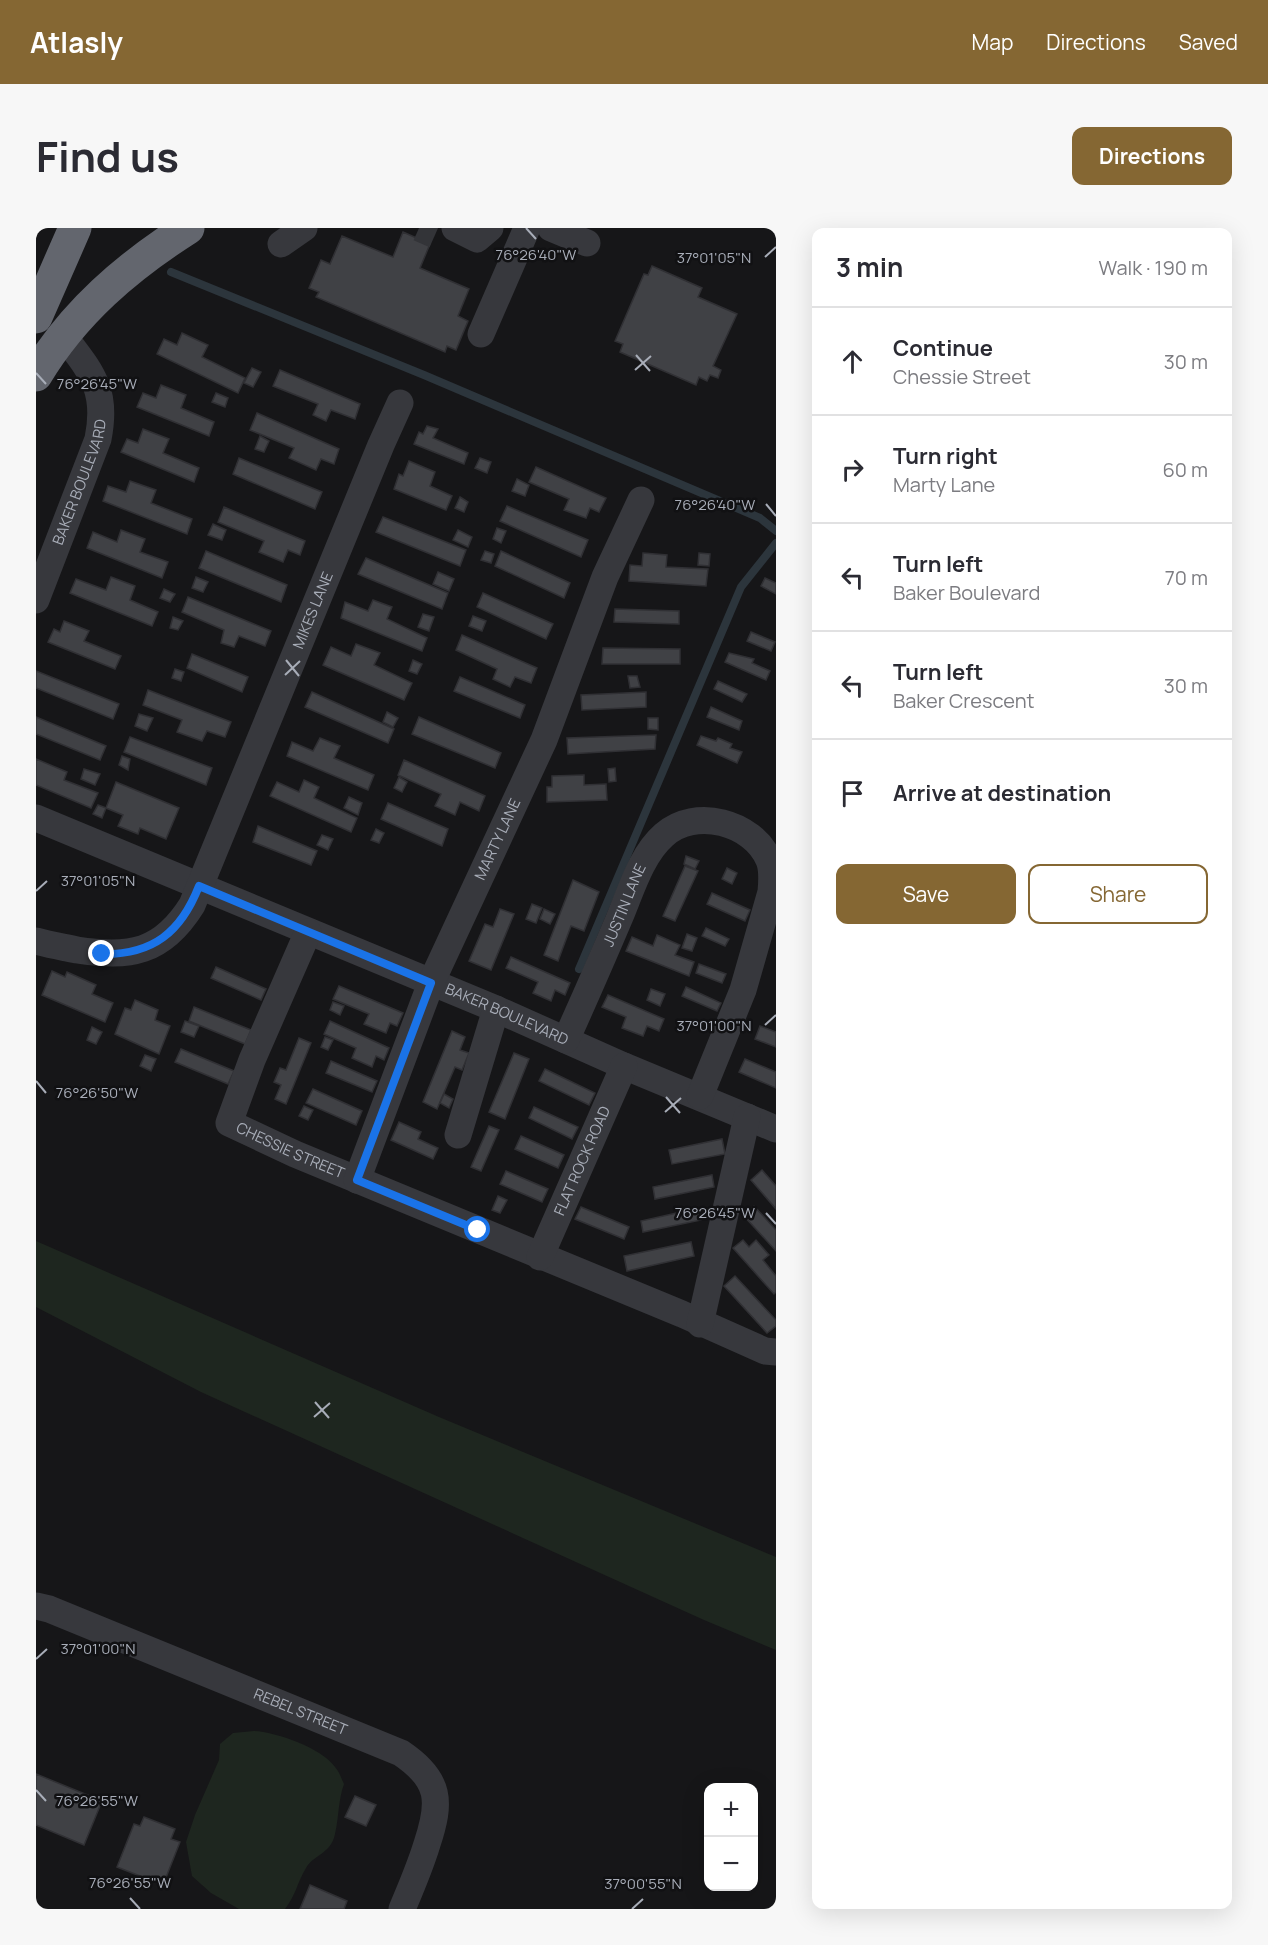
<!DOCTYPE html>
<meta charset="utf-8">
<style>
body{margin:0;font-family:Manrope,sans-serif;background:#f7f7f7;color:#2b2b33}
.controls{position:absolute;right:18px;bottom:18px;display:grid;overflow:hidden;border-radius:12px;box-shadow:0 6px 24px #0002}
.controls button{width:54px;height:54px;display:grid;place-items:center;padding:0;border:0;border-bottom:2px solid #e1e1e2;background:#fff;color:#2b2b33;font:30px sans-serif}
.stop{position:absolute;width:18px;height:18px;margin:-14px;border:4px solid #1a73e8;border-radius:50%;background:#fff}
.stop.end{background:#1a73e8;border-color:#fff;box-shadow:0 2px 6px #0008}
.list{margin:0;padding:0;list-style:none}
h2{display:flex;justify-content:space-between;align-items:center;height:78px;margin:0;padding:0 24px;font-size:26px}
h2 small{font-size:20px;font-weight:400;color:#7c7c81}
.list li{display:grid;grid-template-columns:39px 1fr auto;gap:18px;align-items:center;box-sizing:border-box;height:108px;padding:0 24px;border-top:2px solid #e1e1e2}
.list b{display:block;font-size:22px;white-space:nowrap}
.list p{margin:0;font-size:20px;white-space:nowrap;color:#7c7c81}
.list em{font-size:20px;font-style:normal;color:#7c7c81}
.actions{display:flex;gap:12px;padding:18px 24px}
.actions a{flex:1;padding:14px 0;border:2px solid #856733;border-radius:12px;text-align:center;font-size:21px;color:#856733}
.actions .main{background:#856733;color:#fff}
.icon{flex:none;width:33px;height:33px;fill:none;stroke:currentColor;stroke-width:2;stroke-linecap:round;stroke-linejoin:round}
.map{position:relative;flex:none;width:740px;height:1681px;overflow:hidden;border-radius:12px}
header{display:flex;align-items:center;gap:36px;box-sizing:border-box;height:84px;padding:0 30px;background:#856733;color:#fff}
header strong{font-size:28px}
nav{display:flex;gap:33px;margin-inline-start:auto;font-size:21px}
.intro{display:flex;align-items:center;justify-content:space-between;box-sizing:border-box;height:144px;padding:0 36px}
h1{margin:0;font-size:42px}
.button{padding:15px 27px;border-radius:12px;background:#856733;color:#fff;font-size:21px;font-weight:700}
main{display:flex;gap:36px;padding:0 36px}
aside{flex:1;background:#fff;border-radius:12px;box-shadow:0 6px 24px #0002}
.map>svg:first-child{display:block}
.green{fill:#1e261f}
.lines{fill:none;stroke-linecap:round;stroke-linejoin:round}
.stream{stroke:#2c353c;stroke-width:8}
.building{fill:#404145;stroke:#303034;stroke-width:1.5}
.minor-tunnel{stroke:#333438;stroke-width:27;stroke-dasharray:27 14;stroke-linecap:butt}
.minor{stroke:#37383d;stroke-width:27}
.highway{stroke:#63666e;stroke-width:33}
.route{stroke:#1a73e8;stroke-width:8}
.ticks{fill:none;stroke:#a8adb8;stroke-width:2}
.labels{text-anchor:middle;stroke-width:5;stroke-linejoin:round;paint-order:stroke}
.street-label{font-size:15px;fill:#a8adb8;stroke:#111113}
.ticks-label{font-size:15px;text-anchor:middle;fill:#a8adb8;stroke:#111113;stroke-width:5;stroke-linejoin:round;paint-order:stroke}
</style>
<header>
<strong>Atlasly</strong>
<nav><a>Map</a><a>Directions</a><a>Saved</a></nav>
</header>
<div class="intro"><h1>Find us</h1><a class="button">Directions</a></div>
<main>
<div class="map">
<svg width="740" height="1681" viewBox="0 0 740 1681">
<rect width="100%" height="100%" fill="#161618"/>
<!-- green -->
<g class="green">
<polygon points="0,1013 403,1189 740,1329 740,1422 668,1392 165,1164 0,1079"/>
<path d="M218,1503C240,1504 286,1520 299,1539C303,1543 305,1550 308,1556C302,1573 303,1589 299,1606C295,1626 277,1627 270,1640C261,1655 260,1667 249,1681H203L175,1665L156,1648L150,1614L159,1587L183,1532L184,1516L197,1505Z"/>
</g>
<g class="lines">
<!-- stream -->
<g class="stream">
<polyline points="135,44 388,147 724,290 740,303"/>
<polyline points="543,741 705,359 740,315"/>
</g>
</g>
<!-- building -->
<g class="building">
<polygon points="367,4 394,16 384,40 433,61 422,88 432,93 420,122 411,118 409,124 280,69 283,64 273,60 285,32 294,36 306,8 357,29"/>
<polygon points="616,38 666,60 662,69 701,86 677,138 685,142 682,150 674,147 671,153 663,149 660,157 584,124 587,116 579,113 608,46 612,47"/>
<polygon points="146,105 172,117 166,129 209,150 202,165 121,126 128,111 141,117"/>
<polygon points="216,140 225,144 217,159 208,155"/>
<polygon points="244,142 324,176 319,191 295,182 290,193 277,187 282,176 237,158"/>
<polygon points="125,157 150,167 145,180 178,194 173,208 101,179 107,165 120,170"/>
<polygon points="180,165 192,170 189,179 176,174"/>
<polygon points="221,185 303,221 298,236 285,231 280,242 253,230 258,220 214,202"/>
<polygon points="391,198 402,201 397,210 432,225 428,236 378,216 383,204 387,206"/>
<polygon points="107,201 133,211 127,225 163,240 158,254 85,224 91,211 102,215"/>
<polygon points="224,208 233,213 228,224 219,221"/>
<polygon points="203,230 286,264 279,281 197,246"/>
<polygon points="444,230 455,234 451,245 439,240"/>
<polygon points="373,233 399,244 394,258 416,268 410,282 358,261 363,246 367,248"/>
<polygon points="500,239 570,270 563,284 554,280 550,290 528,282 533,271 493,254"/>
<polygon points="481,251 493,257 489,268 476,263"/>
<polygon points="94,253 120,262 115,275 156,291 151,306 67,273 72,258 90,264"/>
<polygon points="424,269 432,274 428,284 419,280"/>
<polygon points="471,278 552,312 545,329 464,293"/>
<polygon points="188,279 269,313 264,327 252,322 247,334 223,324 228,313 182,294"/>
<polygon points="347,289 430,322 424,338 340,304"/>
<polygon points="177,296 190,302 186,312 172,307"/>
<polygon points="461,300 470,303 465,315 457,311"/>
<polygon points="85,302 109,311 104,324 132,334 126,350 51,320 57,304 81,314"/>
<polygon points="422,302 436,309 432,319 417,312"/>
<polygon points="170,323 251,357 245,374 163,340"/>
<polygon points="449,323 458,326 455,335 445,332"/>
<polygon points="465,323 534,355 528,370 459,338"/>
<polygon points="607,325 631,327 630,339 672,341 670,358 593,353 594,337 606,338"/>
<polygon points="663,325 674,326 673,338 662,337"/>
<polygon points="330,330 412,365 406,381 322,346"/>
<polygon points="402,344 418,351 413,363 397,356"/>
<polygon points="75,349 99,358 94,372 122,384 116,398 34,365 40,351 70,362"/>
<polygon points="160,349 172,354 167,364 156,360"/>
<polygon points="729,350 740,355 740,366 725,358"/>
<polygon points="128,361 139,366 134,374 124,370"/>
<polygon points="447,365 517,396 510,411 441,379"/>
<polygon points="152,369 235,403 229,418 203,408 198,419 185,415 188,402 146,384"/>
<polygon points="337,372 356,379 351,391 391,410 386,423 305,390 309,374 332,383"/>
<polygon points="579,381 643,383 643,396 578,394"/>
<polygon points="387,386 398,389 393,403 382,399"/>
<polygon points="437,388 450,393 446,403 433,398"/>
<polygon points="137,389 147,393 142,402 134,400"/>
<polygon points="28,393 53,403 48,413 85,428 79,441 12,414 18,401 24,404"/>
<polygon points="715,404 739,414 735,423 711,413"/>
<polygon points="426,407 501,440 495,455 479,449 474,459 457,451 461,441 420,422"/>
<polygon points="320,416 344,425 338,437 376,455 368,472 287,437 295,419 315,428"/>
<polygon points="567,420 644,421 644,436 566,436"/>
<polygon points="693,425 718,431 716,435 734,443 730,452 689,434"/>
<polygon points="156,426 212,449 206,464 151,440"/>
<polygon points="377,432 386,436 381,446 373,443"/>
<polygon points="139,441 148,444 145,453 136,450"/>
<polygon points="0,443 83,476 77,491 0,460"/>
<polygon points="592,448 601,448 604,459 594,460"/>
<polygon points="424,449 489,477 484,490 418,463"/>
<polygon points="682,453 711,466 706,474 678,461"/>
<polygon points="112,462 195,494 189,509 171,503 166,513 141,504 146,492 107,477"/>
<polygon points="276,464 358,501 352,515 269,479"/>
<polygon points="610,464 610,479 546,482 545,467"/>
<polygon points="675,479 706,493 703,502 671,489"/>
<polygon points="351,484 362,490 357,499 347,494"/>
<polygon points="103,486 117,490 111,503 99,498"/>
<polygon points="0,489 70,518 64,532 0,506"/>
<polygon points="383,489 465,525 459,540 376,506"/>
<polygon points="612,490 622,490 622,502 612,501"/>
<polygon points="620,507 619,521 532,526 531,510"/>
<polygon points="665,508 680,513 682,510 696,516 694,520 706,524 701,535 661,517"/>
<polygon points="94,509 176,540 170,557 88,524"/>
<polygon points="284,510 304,518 298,530 338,547 332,562 251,528 256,514 277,523"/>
<polygon points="86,528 94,531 92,542 83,537"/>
<polygon points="0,531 31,544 28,552 62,565 55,580 0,557"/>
<polygon points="368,532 449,568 443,583 424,574 419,587 399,578 405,566 362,547"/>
<polygon points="579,540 580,553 573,554 572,541"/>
<polygon points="48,541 64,546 59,557 45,551"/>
<polygon points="548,547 548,557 570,556 571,572 511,574 511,559 516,559 516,548"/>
<polygon points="363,549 371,554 366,564 358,560"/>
<polygon points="268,552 283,559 278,570 321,590 315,604 234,568 241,554 263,564"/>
<polygon points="80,554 143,580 130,611 104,600 102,606 82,598 87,587 70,580"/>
<polygon points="313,569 326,575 322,587 308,580"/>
<polygon points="352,575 412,601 406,618 345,591"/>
<polygon points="62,577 70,580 66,590 57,586"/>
<polygon points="222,598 281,623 275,637 217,614"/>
<polygon points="340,601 348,605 343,615 335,612"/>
<polygon points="286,607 297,611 292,622 281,617"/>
<polygon points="650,628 663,633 659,641 648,636"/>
<polygon points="649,638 662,643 639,693 627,688"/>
<polygon points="691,640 701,645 696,656 686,651"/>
<polygon points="537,652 563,664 548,703 535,698 522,733 508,727"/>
<polygon points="676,665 714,682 709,693 671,676"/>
<polygon points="496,676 506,680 500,695 490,691"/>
<polygon points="464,681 478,686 455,742 433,733 449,696 457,699"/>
<polygon points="508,681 519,686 514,696 504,691"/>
<polygon points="670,700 693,711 689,718 666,708"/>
<polygon points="651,706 661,710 656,723 646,720"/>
<polygon points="621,707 644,717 639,727 658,734 653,748 590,723 596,709 617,718"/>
<polygon points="475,729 534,755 529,767 519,762 515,773 497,765 502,754 470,740"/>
<polygon points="663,736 690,746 686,755 660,745"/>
<polygon points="180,739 230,761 225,772 175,750"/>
<polygon points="16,743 29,749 31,744 60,757 56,766 77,775 69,794 6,767"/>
<polygon points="303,758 367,785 361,798 354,795 350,805 328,796 333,786 297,771"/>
<polygon points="650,759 685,775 681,783 646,768"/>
<polygon points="615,761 629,766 624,778 611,772"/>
<polygon points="572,767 628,791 623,803 611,798 607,808 586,800 590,789 566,779"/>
<polygon points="99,772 122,782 119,792 134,798 123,826 79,806 89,780 95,782"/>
<polygon points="297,774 308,778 304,787 294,782"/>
<polygon points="158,779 215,802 209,816 153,793"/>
<polygon points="149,793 163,798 158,809 145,804"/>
<polygon points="294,793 353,820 348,832 340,828 336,839 316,830 320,820 288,806"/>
<polygon points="724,798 740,804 740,819 719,811"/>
<polygon points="56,799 66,804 60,816 51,812"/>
<polygon points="416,803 429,809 424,822 433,825 426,842 419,839 401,881 387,874"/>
<polygon points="289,809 297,812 292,822 285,819"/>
<polygon points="263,810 275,815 250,876 239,871 245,857 238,854 244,840 250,842"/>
<polygon points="145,821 198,843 192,856 139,834"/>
<polygon points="478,825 493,831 469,891 453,884"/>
<polygon points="109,827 120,831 115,843 104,838"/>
<polygon points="709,831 740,844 740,860 703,844"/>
<polygon points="295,833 341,853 336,864 290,845"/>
<polygon points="509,841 559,865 553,877 503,853"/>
<polygon points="277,861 326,883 320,897 270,875"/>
<polygon points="408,866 417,871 413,880 404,875"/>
<polygon points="268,878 277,882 272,892 263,888"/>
<polygon points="498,879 542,899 536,911 493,890"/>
<polygon points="363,894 385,904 382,911 402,920 397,931 355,912"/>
<polygon points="453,898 463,902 445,943 435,939"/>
<polygon points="485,908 528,927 522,940 479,921"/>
<polygon points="686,911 689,926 636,936 633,922"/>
<polygon points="726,942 740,958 740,981 715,952"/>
<polygon points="470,943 512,961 506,974 464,956"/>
<polygon points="676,947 678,959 619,971 617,959"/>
<polygon points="462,968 471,972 464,985 456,982"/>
<polygon points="718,978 740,1002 740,1023 707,987"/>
<polygon points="545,979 593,999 588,1011 539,991"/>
<polygon points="663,980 665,992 607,1004 605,993"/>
<polygon points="707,1012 713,1019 720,1012 733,1027 727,1032 740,1048 740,1064 738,1066 697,1020"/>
<polygon points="655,1014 658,1028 591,1043 588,1028"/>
<polygon points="699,1048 740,1092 740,1098 731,1105 688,1058"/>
<polygon points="0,1546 66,1573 48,1617 0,1597"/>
<polygon points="319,1568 340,1577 330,1598 309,1589"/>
<polygon points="108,1589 139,1601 135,1611 144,1614 127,1657 81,1639 98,1596 104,1598"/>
<polygon points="274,1657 311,1673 308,1681 264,1681"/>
</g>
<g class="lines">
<!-- minor-tunnel -->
<polyline class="minor-tunnel" points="383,0 399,7"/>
<!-- minor -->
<g class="minor">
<polyline points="419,0 441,11 454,0"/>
<polyline points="515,0 551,15"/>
<polyline points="245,16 268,0"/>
<polyline points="445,106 491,0"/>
<path id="s1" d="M0,372L62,211C72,161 55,144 27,107"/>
<path id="s2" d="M0,590L460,781L588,838L740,901"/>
<path id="s3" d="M272,704L216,832L193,895L259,926L646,1086L729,1123L740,1124"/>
<path id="s4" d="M0,713C13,717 27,719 41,722C94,730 126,725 156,677L345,217L364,175"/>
<path id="s5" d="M530,812C548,772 566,731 583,691C595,663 605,627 628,607C659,579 717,594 733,632C737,642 736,653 735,664L707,762L664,868"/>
<polyline points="422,907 460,781"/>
<path id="s6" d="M321,952L395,755L508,512L569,349L605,272"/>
<path id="s7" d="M504,1029L588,838"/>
<polyline points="664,1096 711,889"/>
<path id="s8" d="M0,1378L13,1381L365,1525C405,1552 405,1574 391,1616C384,1639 375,1660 366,1681"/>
</g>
<!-- highway -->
<g class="highway">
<polyline points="0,89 39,0"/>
<path d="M0,147C38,84 91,39 152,0"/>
</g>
</g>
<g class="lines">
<!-- route -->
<path class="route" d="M66,726C117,727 145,704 163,658L395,755L321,952L442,1002"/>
</g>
<!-- ticks -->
<path class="ticks" d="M490,0L500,11M729,29L740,19M600,127L614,143M599,142L615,128M0,145L10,156M730,276L740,288M250,432L263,448M249,447L264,433M0,663L11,653M729,797L740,787M0,853L10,865M630,869L644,885M629,884L645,870M730,985L740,996M279,1174L293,1190M278,1189L294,1175M0,1431L11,1421M0,1562L10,1573M94,1670L104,1681M596,1681L607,1671"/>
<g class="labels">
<!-- street labels -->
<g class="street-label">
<text dy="5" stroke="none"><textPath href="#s1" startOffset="126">BAKER BOULEVARD</textPath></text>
<text dy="5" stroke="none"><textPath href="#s4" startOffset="494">MIKES LANE</textPath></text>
<text dy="5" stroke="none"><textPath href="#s6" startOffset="369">MARTY LANE</textPath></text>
<text dy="5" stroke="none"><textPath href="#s5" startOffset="147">JUSTIN LANE</textPath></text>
<text dy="5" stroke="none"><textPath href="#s2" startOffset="510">BAKER BOULEVARD</textPath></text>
<text dy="5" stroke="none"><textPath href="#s3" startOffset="274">CHESSIE STREET</textPath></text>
<text dy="5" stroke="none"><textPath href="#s7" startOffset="105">FLAT ROCK ROAD</textPath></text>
<text dy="5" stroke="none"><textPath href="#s8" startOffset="285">REBEL STREET</textPath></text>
</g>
</g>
<g class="ticks-label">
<text x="500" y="32">76°26'40"W</text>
<text x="678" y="35">37°01'05"N</text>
<text x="61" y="161">76°26'45"W</text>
<text x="679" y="282">76°26'40"W</text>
<text x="62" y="658">37°01'05"N</text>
<text x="678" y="803">37°01'00"N</text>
<text x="61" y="870">76°26'50"W</text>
<text x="679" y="990">76°26'45"W</text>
<text x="62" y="1426">37°01'00"N</text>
<text x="61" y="1578">76°26'55"W</text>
<text x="94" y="1660">76°26'55"W</text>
<text x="607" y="1661">37°00'55"N</text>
</g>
</svg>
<div class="controls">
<button>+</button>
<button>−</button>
</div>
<div class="stop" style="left:442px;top:1002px"></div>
<div class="stop end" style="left:66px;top:726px"></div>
</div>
<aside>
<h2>3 min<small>Walk · 190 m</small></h2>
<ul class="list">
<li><svg class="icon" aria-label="ahead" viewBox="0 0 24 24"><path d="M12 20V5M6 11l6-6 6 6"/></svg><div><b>Continue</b><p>Chessie Street</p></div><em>30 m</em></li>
<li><svg class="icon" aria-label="right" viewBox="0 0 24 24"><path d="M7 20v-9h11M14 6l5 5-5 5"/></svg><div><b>Turn right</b><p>Marty Lane</p></div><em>60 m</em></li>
<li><svg class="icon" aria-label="left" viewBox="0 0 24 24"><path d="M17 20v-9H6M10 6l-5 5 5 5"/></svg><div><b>Turn left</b><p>Baker Boulevard</p></div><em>70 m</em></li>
<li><svg class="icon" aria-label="left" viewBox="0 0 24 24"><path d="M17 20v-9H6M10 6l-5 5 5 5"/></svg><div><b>Turn left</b><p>Baker Crescent</p></div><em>30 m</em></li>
<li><svg class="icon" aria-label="arrive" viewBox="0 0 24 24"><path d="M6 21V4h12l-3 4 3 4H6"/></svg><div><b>Arrive at destination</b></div></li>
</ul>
<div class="actions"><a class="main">Save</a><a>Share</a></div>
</aside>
</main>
